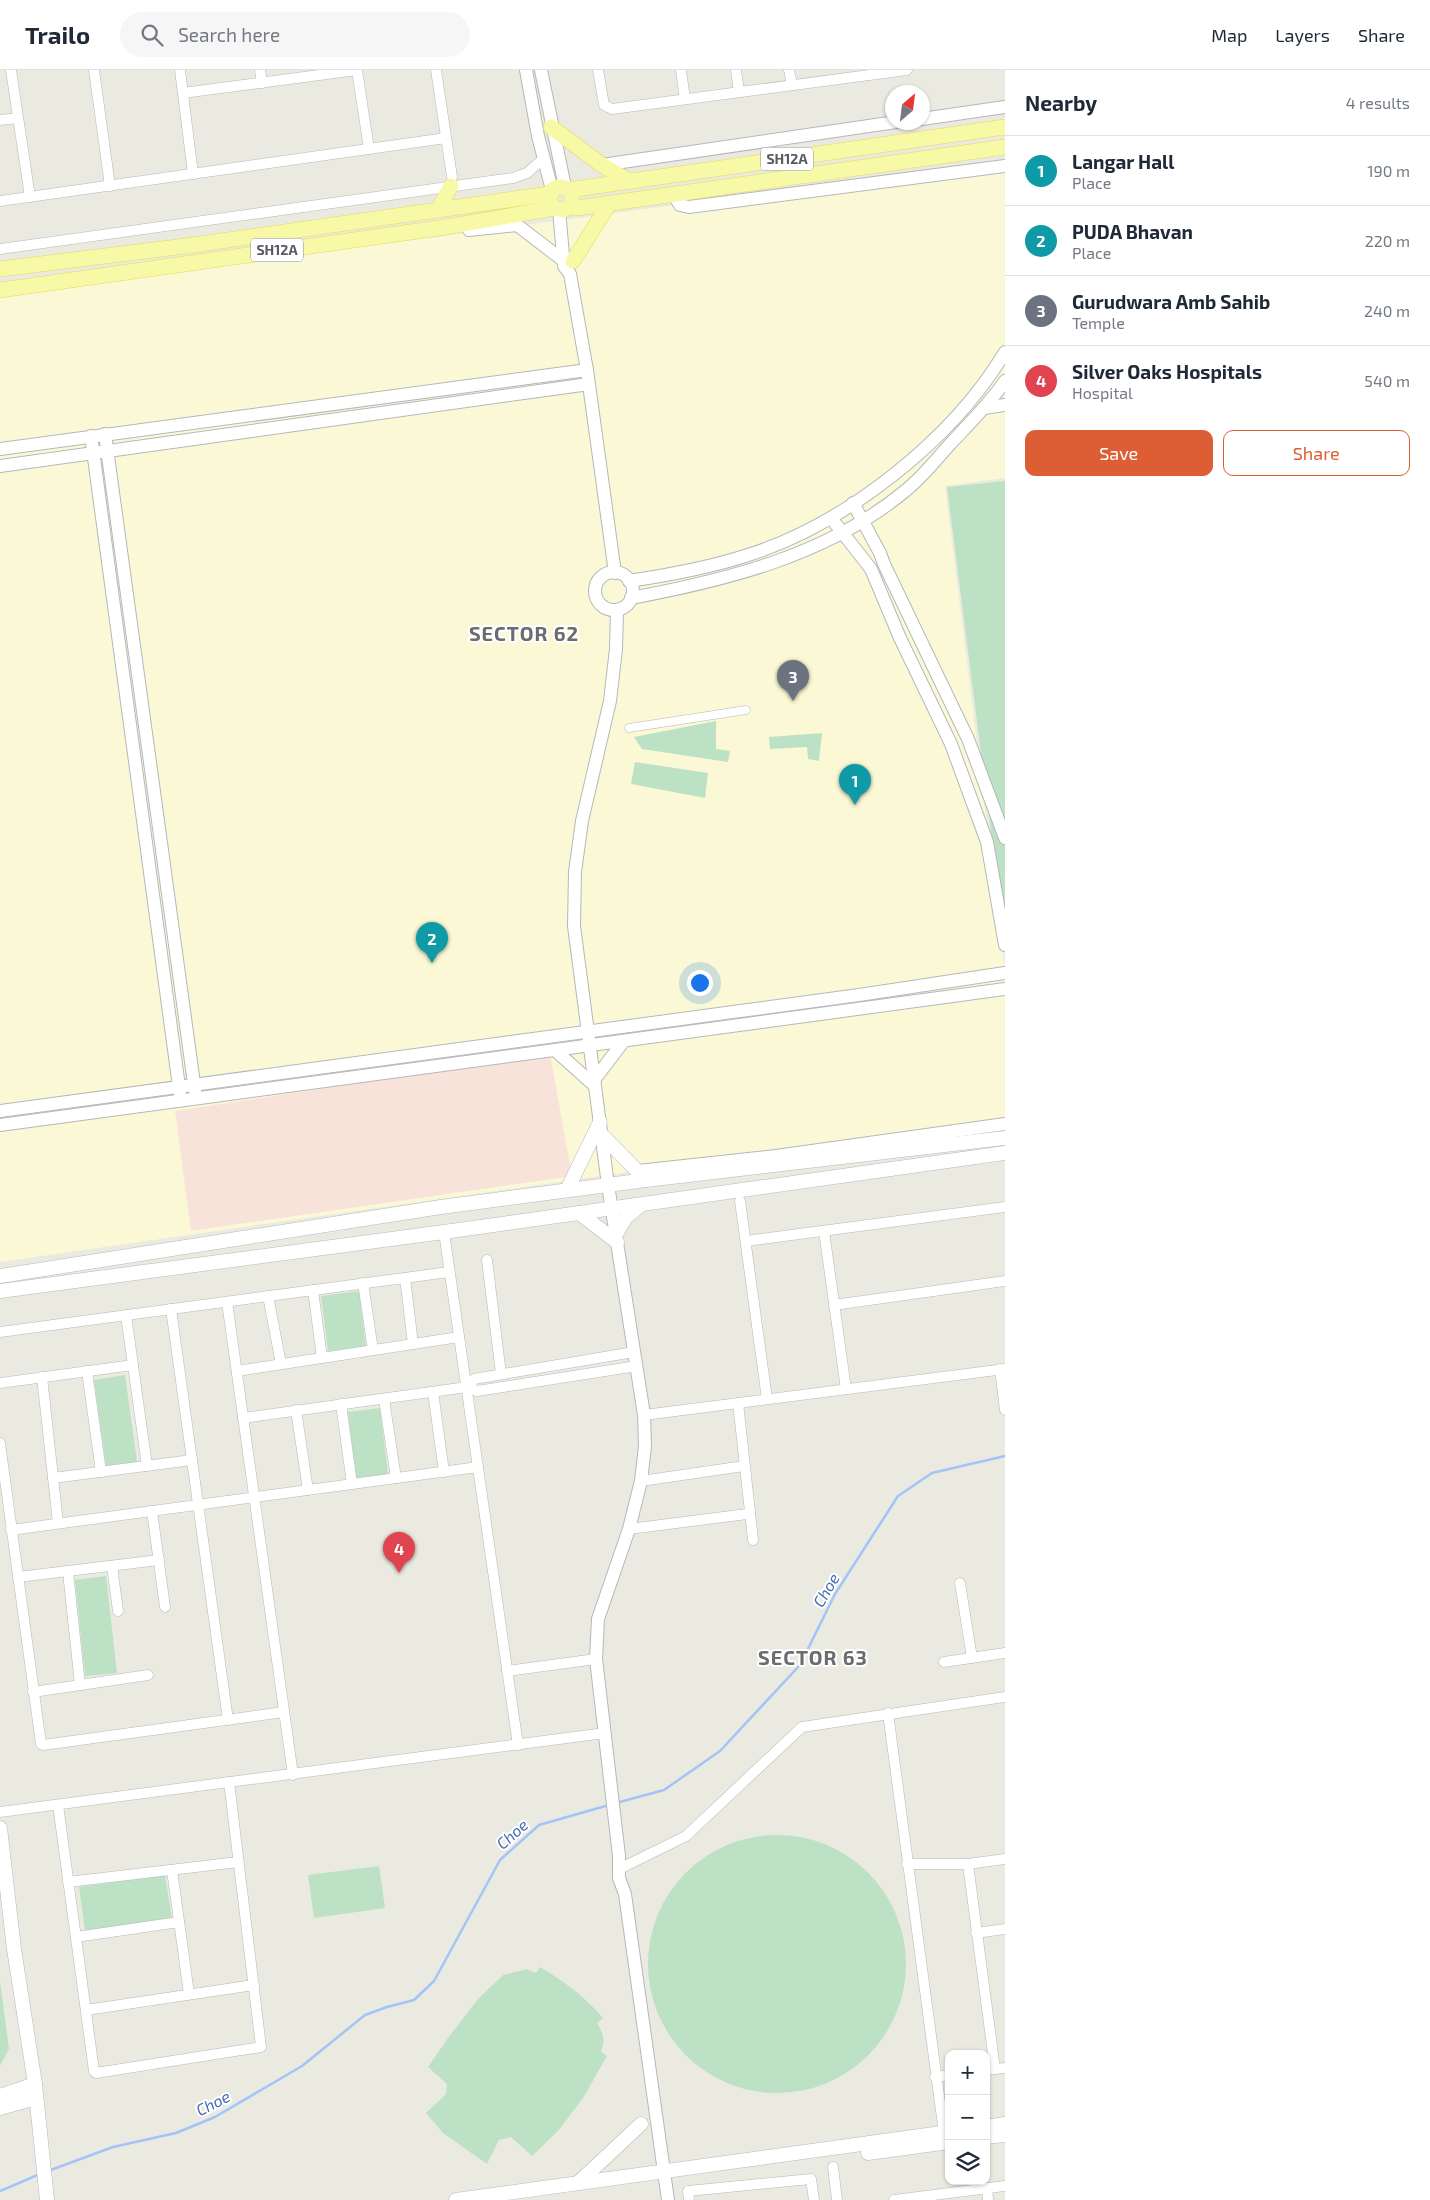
<!DOCTYPE html>
<meta charset="utf-8">
<style>
body{margin:0;font-family:"Exo 2",sans-serif;background:#f6f6f7;color:#1f2937}
.controls{position:absolute;right:15px;bottom:15px;display:grid;overflow:hidden;border-radius:10px;box-shadow:0 1px 4px #0004}
.controls button{width:45px;height:45px;display:grid;place-items:center;padding:0;border:0;border-bottom:1px solid #e0e1e3;background:#fff;color:#1f2937;font:25px sans-serif}
.compass{position:absolute;left:885px;top:15px;width:45px;height:45px;border-radius:50%;background:#fff;box-shadow:0 1px 4px #0004;rotate:28deg}
.you{position:absolute;left:699px;top:912px;width:18px;height:18px;margin:-12px;border:4px solid #fff;border-radius:50%;background:#1a73e8;box-shadow:0 0 0 8px #1a73e833}
.badge{display:grid;place-items:center;width:32px;height:32px;border-radius:50%;background:#dd5e34;color:#fff;font-size:16px;font-weight:700}
.pin{position:absolute;translate:-50% -41px;filter:drop-shadow(0 1px 2px #0008)}
.pin::after{content:'';position:absolute;top:26px;width:18px;height:15px;background:inherit;clip-path:polygon(0 0,100% 0,50% 100%)}
.list{margin:0;padding:0;list-style:none}
h2{display:flex;justify-content:space-between;align-items:center;height:65px;margin:0;padding:0 20px;font-size:21px}
h2 small{font-size:16px;font-weight:400;color:#747a83}
.list li{display:grid;grid-template-columns:32px 1fr auto;gap:15px;align-items:center;box-sizing:border-box;height:70px;padding:0 20px;border-top:1px solid #e0e1e3}
.list b{display:block;font-size:19px;white-space:nowrap}
.list p{margin:0;font-size:16px;white-space:nowrap;color:#747a83}
.list em{font-size:16px;font-style:normal;color:#747a83}
.actions{display:flex;gap:10px;padding:15px 20px}
.actions a{flex:1;padding:11px 0;border:1px solid #dd5e34;border-radius:10px;text-align:center;font-size:18px;color:#dd5e34}
.actions .main{background:#dd5e34;color:#fff}
.icon{flex:none;width:28px;height:28px;fill:none;stroke:currentColor;stroke-width:2;stroke-linecap:round;stroke-linejoin:round}
.map{position:relative;flex:none;width:1005px;height:2130px;overflow:hidden}
header{display:flex;align-items:center;gap:30px;box-sizing:border-box;height:70px;padding:0 25px;background:#fff;border-bottom:1px solid #e0e1e3}
header strong{font-size:24px}
nav{display:flex;gap:28px;margin-inline-start:auto;font-size:18px}
.search{width:350px;height:45px;background:#f6f6f7;display:flex;align-items:center;gap:12px;box-sizing:border-box;padding:0 18px;border-radius:28px;color:#747a83;font-size:19px}
main{display:flex}
aside{flex:1;background:#fff}
.map>svg:first-child{display:block}
.commercial{fill:#fbf9d5}
.medical{fill:#f8e3db}
.green{fill:#bde1c4}
.lines{fill:none;stroke-linecap:round;stroke-linejoin:round}
.stream{stroke:#a2c4f9;stroke-width:2.5}
.pedestrian-casing{stroke:#b6b7bc;stroke-width:9}
.minor-casing{stroke:#b6b7bc;stroke-width:11}
.tertiary-casing{stroke:#b6b7bc;stroke-width:14}
.secondary-casing{stroke:#b6b8be;stroke-width:15}
.primary-casing{stroke:#e7d85d;stroke-width:16}
.pedestrian{stroke:#fff;stroke-width:8}
.minor{stroke:#fff;stroke-width:10}
.tertiary{stroke:#fff;stroke-width:12}
.secondary{stroke:#fff;stroke-width:14}
.primary{stroke:#f8f9a7;stroke-width:15}
.labels{text-anchor:middle;stroke-width:4;stroke-linejoin:round;paint-order:stroke}
.shield{fill:#fff;stroke:#8b8c90;stroke-width:1}
.shield-label{font-size:14px;font-weight:bold;fill:#595b60}
.water-label{font-size:16px;font-style:italic;fill:#476bb9;stroke:#fff}
.district-label{font-size:20px;font-weight:bold;letter-spacing:1px;fill:#6a6c72;stroke:#fff}
</style>
<header>
<strong>Trailo</strong>
<div class="search"><svg class="icon" aria-label="search" viewBox="0 0 24 24"><circle cx="10" cy="10" r="6"/><path d="M15 15l6 6"/></svg>Search here</div>
<nav><a>Map</a><a>Layers</a><a>Share</a></nav>
</header>
<main>
<div class="map">
<svg width="1005" height="2130" viewBox="0 0 1005 2130">
<rect width="100%" height="100%" fill="#ebeae0"/>
<!-- commercial -->
<polygon class="commercial" points="1005,91 1005,408 945,416 1005,899 1005,1048 0,1192 0,225"/>
<!-- medical -->
<polygon class="medical" points="550,984 572,1106 191,1161 175,1041"/>
<!-- green -->
<g class="green">
<polygon points="1005,411 1005,870 947,417"/>
<polygon points="716,651 716,679 730,681 728,692 642,679 634,667"/>
<polygon points="822,663 819,691 808,689 807,677 770,679 769,667"/>
<polygon points="635,692 708,703 705,728 631,714"/>
<polygon points="359,1221 366,1277 328,1281 321,1226"/>
<polygon points="125,1305 137,1392 106,1396 94,1310"/>
<polygon points="380,1338 388,1404 356,1408 348,1342"/>
<polygon points="106,1506 117,1603 85,1606 75,1510"/>
<circle cx="777" cy="1894" r="129"/>
<polygon points="379,1796 385,1838 314,1848 308,1805"/>
<polygon points="165,1805 172,1849 85,1861 79,1817"/>
<path d="M540,1897C564,1911 585,1927 603,1948L597,1953C604,1964 605,1970 601,1982L607,1986L583,2028L558,2061L532,2086L511,2067L499,2070L487,2094L443,2063L426,2043L446,2024L447,2014L428,1997L448,1968L478,1929L503,1905L527,1899L536,1903Z"/>
<polygon points="0,1911 9,1979 0,1996"/>
</g>
<g class="lines">
<!-- stream -->
<g class="stream">
<polyline points="616,1733 664,1720 720,1681 800,1595 835,1524 898,1426 932,1403 1005,1386"/>
<polyline points="48,2101 113,2077 176,2063 215,2047 302,1996 365,1945 387,1937 414,1930 434,1911 500,1790 539,1755 609,1735"/>
<polyline points="0,2121 40,2104"/>
</g>
<!-- pedestrian casing -->
<g class="pedestrian-casing">
<polyline id="pedestrian" points="629,658 746,640"/>
</g>
<!-- minor casing -->
<g class="minor-casing">
<g id="minor">
<polyline points="11,0 30,127"/>
<polyline points="94,0 110,116"/>
<polyline points="180,0 193,104"/>
<polyline points="260,0 262,13"/>
<polyline points="357,0 369,79"/>
<polyline points="436,0 452,107"/>
<polyline points="598,0 604,35 612,39 907,0"/>
<polyline points="681,0 685,29"/>
<polyline points="736,0 739,22"/>
<polyline points="789,0 792,15"/>
<polyline points="183,23 357,0"/>
<polyline points="0,50 18,48"/>
<polyline points="0,131 446,68"/>
<polyline points="0,179 513,108 527,103 543,89"/>
<polyline points="740,1131 767,1329"/>
<polyline points="824,1161 846,1319"/>
<polyline points="444,1162 518,1675"/>
<polyline points="746,1171 1005,1137"/>
<polyline points="487,1190 501,1304"/>
<polyline points="405,1208 413,1274"/>
<polyline points="363,1213 373,1280"/>
<polyline points="313,1220 322,1288"/>
<polyline points="268,1226 281,1294"/>
<polyline points="227,1232 293,1705"/>
<polyline points="834,1235 1005,1211"/>
<polyline points="171,1239 228,1650"/>
<polyline points="126,1245 147,1396"/>
<polyline points="0,1262 449,1202"/>
<polyline points="1000,1299 1005,1340"/>
<polyline points="87,1301 101,1402"/>
<polyline points="237,1301 459,1267"/>
<polyline points="42,1307 58,1453"/>
<polyline points="0,1313 133,1295"/>
<polyline points="467,1317 474,1309 634,1282"/>
<polyline points="433,1322 444,1402"/>
<polyline points="384,1329 396,1408"/>
<polyline points="341,1334 352,1414"/>
<polyline points="296,1340 308,1420"/>
<polyline points="644,1345 1005,1299"/>
<polyline points="243,1348 467,1317 477,1321 637,1296"/>
<polyline points="0,1373 41,1674 43,1675 284,1642"/>
<polyline points="53,1408 192,1390"/>
<polyline points="641,1411 744,1396"/>
<polyline points="152,1441 165,1537"/>
<polyline points="750,1442 753,1470"/>
<polyline points="629,1459 747,1444 750,1442 738,1333"/>
<polyline points="11,1460 478,1397"/>
<polyline points="112,1496 118,1541"/>
<polyline points="68,1502 80,1615"/>
<polyline points="18,1507 159,1490"/>
<polyline points="960,1513 972,1588"/>
<polyline points="944,1592 1005,1583"/>
<polyline points="507,1601 596,1589"/>
<polyline points="33,1622 148,1605"/>
<polyline points="888,1643 944,2063"/>
<polyline points="58,1735 94,2001 96,2003 261,1977 229,1712"/>
<polyline points="0,1742 605,1663"/>
<polyline points="907,1794 968,1794 1005,1789"/>
<polyline points="968,1794 995,1999"/>
<polyline points="619,1799 686,1766 802,1657 1005,1627"/>
<polyline points="172,1800 189,1924"/>
<polyline points="68,1812 238,1792"/>
<polyline points="976,1863 1005,1859"/>
<polyline points="76,1867 179,1852"/>
<polyline points="86,1940 254,1915"/>
<polyline points="986,2000 1005,1998"/>
<polyline points="935,2007 949,2005"/>
<polyline points="833,2097 837,2130"/>
<polyline points="987,2118 988,2130"/>
<polyline points="689,2130 688,2121 811,2109 814,2130"/>
<polyline points="894,2130 1005,2116"/>
</g>
</g>
<!-- tertiary casing -->
<g class="tertiary-casing">
<g id="tertiary">
<polyline points="526,0 538,66 552,120"/>
<polyline points="541,0 565,117"/>
<polyline points="922,49 1005,37"/>
<polyline points="602,95 896,52"/>
<polyline points="673,124 680,135 689,137 1005,96"/>
<polyline points="559,140 564,196 570,204 587,300 615,503"/>
<polyline points="469,160 517,155 564,191"/>
<polyline points="984,338 1005,335"/>
<polyline points="105,364 195,1021"/>
<polyline points="91,366 180,1024"/>
<polyline points="0,379 587,300"/>
<polyline points="0,396 589,314"/>
<polyline points="853,433 880,483 884,494 968,669 1005,768"/>
<polyline points="831,448 871,499 900,568 951,674 987,772 1005,875"/>
<circle cx="614" cy="521" r="19"/>
<path d="M629,511C669,505 709,498 748,485C846,454 952,370 1005,282"/>
<path d="M631,528C727,510 828,485 905,421C923,407 937,388 953,371C971,352 990,333 1005,311"/>
<polyline points="617,540 616,579 610,631 582,751 575,802 574,856 608,1115 644,1345 645,1376 641,1411 629,1459 598,1549 596,1589 619,1786 619,1808 625,1824 668,2130"/>
<polyline points="556,981 595,1016"/>
<polyline points="594,1010 623,972"/>
<polyline points="0,1041 859,925 1005,903"/>
<polyline points="0,1055 1005,919"/>
<polyline points="638,1101 776,1086 1005,1054"/>
</g>
</g>
<!-- secondary casing -->
<g class="secondary-casing">
<g id="secondary">
<polyline points="601,1064 646,1110"/>
<polyline points="567,1120 600,1052"/>
<polyline points="579,1143 617,1172"/>
<polyline points="616,1164 626,1147 641,1135"/>
<polyline points="0,1206 441,1137 646,1110 1005,1068"/>
<polyline points="0,1221 444,1162 1005,1083"/>
<polyline points="0,1758 14,1879 35,2014 47,2130"/>
<polyline points="0,2026 35,2014"/>
<polyline points="0,2038 36,2028"/>
<polyline points="986,2057 1005,2054"/>
<polyline points="986,2067 1005,2065"/>
<polyline points="868,2083 949,2072"/>
<polyline points="578,2113 641,2054"/>
<polyline points="456,2130 949,2062"/>
</g>
</g>
<!-- primary casing -->
<g class="primary-casing">
<g id="primary">
<polyline points="551,57 602,95 629,111"/>
<polyline points="569,120 1005,57"/>
<polyline points="570,136 577,138 1005,77"/>
<polyline points="438,140 451,116"/>
<polyline points="573,191 609,134"/>
<polyline points="0,199 186,176 549,124"/>
<path d="M0,220L446,157L554,138L564,140C581,132 568,109 552,120L549,130L554,138"/>
</g>
</g>
<!-- pedestrian -->
<use href="#pedestrian" class="pedestrian"/>
<!-- minor -->
<use href="#minor" class="minor"/>
<!-- tertiary -->
<use href="#tertiary" class="tertiary"/>
<!-- secondary -->
<use href="#secondary" class="secondary"/>
<!-- primary -->
<use href="#primary" class="primary"/>
</g>
<g class="labels">
<!-- shield labels -->
<g class="shield">
<rect x="761" y="77.5" width="52" height="23" rx="4"/>
<rect x="251" y="168.5" width="52" height="23" rx="4"/>
</g>
<g class="shield-label">
<text x="787" y="94">SH12A</text>
<text x="277" y="185">SH12A</text>
</g>
<!-- water labels -->
<g class="water-label">
<text transform="translate(826 1520) rotate(-60)" y="6">Choe</text>
<text transform="translate(512 1764) rotate(-42)" y="6">Choe</text>
<text transform="translate(213 2033) rotate(-27)" y="6">Choe</text>
</g>
<!-- district labels -->
<g class="district-label">
<text x="524" y="571">SECTOR 62</text>
<text x="813" y="1595">SECTOR 63</text>
</g>
</g>
</svg>
<div class="controls">
<button>+</button>
<button>−</button>
<button><svg class="icon" aria-label="layers" viewBox="0 0 24 24"><path d="M12 4l9 5-9 5-9-5zM3 14l9 5 9-5"/></svg></button>
</div>
<svg class="compass" viewBox="-18 -18 36 36"><path d="M0-13l5 13h-10z" fill="#e53935"/><path d="M0 13l5-13h-10z" fill="#747a83"/></svg>
<div class="you"></div>
<div class="pin badge" style="left:855px;top:735px;background:#0f9aa8">1</div>
<div class="pin badge" style="left:432px;top:893px;background:#0f9aa8">2</div>
<div class="pin badge" style="left:793px;top:631px;background:#6b7280">3</div>
<div class="pin badge" style="left:399px;top:1503px;background:#e0444e">4</div>
</div>
<aside>
<h2>Nearby<small>4 results</small></h2>
<ul class="list">
<li><span class="badge" style="background:#0f9aa8">1</span><div><b>Langar Hall</b><p>Place</p></div><em>190 m</em></li>
<li><span class="badge" style="background:#0f9aa8">2</span><div><b>PUDA Bhavan</b><p>Place</p></div><em>220 m</em></li>
<li><span class="badge" style="background:#6b7280">3</span><div><b>Gurudwara Amb Sahib</b><p>Temple</p></div><em>240 m</em></li>
<li><span class="badge" style="background:#e0444e">4</span><div><b>Silver Oaks Hospitals</b><p>Hospital</p></div><em>540 m</em></li>
</ul>
<div class="actions"><a class="main">Save</a><a>Share</a></div>
</aside>
</main>
